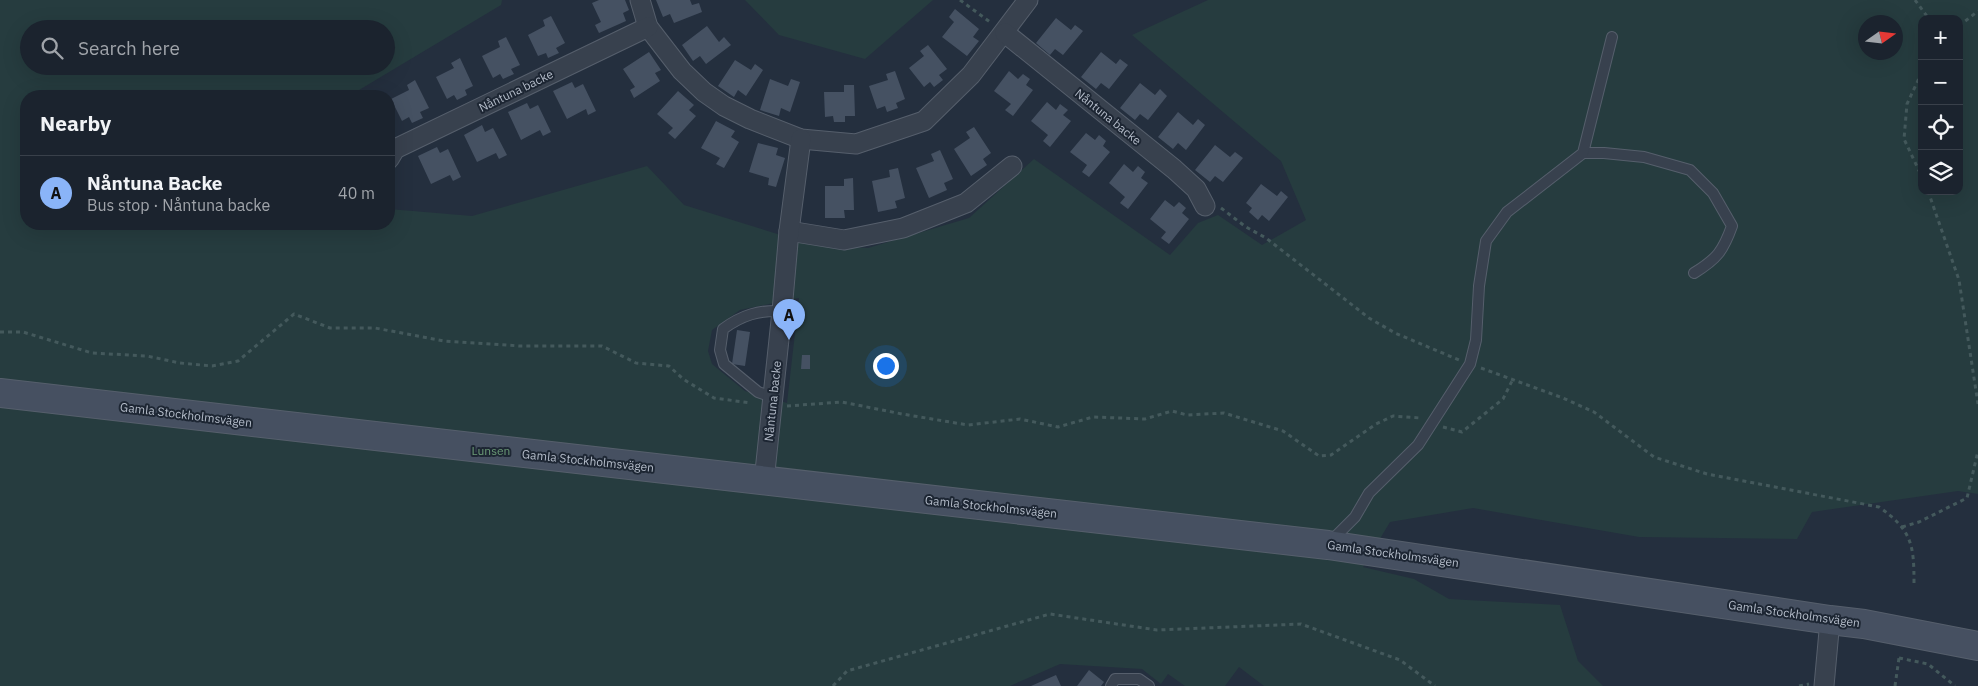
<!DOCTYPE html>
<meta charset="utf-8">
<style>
body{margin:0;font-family:"IBM Plex Sans",sans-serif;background:#282f3a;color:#f1f3f6}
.controls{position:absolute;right:15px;top:15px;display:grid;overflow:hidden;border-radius:10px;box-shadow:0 5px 20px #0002}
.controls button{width:45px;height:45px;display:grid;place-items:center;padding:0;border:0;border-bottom:1px solid #39404a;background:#1b232e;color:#f1f3f6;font:25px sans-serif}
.compass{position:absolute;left:1858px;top:15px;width:45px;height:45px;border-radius:50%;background:#1b232e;box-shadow:0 5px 20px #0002;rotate:76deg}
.you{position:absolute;left:885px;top:365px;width:18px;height:18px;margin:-12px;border:4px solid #fff;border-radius:50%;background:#1a73e8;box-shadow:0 0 0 8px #1a73e833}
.badge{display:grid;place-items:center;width:32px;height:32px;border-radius:50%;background:#8ab4f8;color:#111;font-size:16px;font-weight:700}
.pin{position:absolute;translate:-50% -41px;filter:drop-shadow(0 1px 2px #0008)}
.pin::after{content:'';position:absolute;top:26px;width:18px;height:15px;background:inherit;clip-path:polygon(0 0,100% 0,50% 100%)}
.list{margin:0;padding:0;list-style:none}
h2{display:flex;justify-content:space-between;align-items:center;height:65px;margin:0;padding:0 20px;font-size:21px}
h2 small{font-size:16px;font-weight:400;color:#a0a4aa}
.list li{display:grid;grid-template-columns:32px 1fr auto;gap:15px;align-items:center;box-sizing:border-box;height:75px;padding:0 20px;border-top:1px solid #39404a}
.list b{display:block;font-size:19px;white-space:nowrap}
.list p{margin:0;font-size:16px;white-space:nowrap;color:#a0a4aa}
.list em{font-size:16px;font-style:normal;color:#a0a4aa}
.icon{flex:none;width:28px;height:28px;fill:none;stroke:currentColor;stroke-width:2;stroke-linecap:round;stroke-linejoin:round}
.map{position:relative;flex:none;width:1978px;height:686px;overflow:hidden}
.search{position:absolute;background:#1b232e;box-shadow:0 5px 20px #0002;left:20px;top:20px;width:375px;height:55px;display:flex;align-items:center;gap:12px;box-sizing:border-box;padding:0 18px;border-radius:28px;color:#a0a4aa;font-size:19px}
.panel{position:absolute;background:#1b232e;box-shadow:0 5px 20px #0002;left:20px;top:90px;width:375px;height:140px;border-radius:20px}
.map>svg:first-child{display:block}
.green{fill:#263c3f;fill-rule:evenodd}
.building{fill:#455162}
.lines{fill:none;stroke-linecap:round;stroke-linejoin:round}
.service-casing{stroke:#565f6c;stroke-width:12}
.minor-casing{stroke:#565f6c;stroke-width:21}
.secondary-casing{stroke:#565f6c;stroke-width:30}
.path{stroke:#44595c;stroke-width:3;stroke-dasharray:4 4;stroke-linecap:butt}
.service{stroke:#38414e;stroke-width:10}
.minor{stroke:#38414e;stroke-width:19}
.secondary{stroke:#465061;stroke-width:28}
.labels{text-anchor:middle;stroke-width:4;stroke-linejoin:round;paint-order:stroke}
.street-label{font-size:12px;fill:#b4bcc9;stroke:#1d2633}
.park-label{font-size:12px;fill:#6b9a76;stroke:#1d2633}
</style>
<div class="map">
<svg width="1978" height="686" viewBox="0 0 1978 686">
<rect width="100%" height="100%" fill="#242f3e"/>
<!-- green -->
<g class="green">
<path d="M0,0H502L501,5L349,96H26V224H389V209L472,216L647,166L684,205L813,245L868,248L969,218L1034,159L1170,255L1198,223L1218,215L1262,245L1306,220L1281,161L1132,35L1208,0H1978V494L1958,491L1812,512L1797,539L1639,537L1473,508L1390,522L1363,567L1414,579L1449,599L1560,605L1578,661L1603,686H1264L1239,667L1225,686H1185L1168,674L1161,684L1142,669L1060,664L1010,686H0ZM1922,19H1959V191H1922ZM1866,22H1896V52H1866ZM29,29H386V66H29ZM799,298L787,403L745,391L712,364L708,351L712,330L740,310Z"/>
<polygon points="745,0 933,0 865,59 779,35"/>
</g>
<!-- building -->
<g class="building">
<polygon points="599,0 625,0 629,10 623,13 626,21 599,33 595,25 601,22 592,3"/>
<polygon points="656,0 690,0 692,5 699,3 702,12 674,23 670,14 663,17"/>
<polygon points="955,9 979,29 973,37 979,41 967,56 942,37 954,22 949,17"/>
<polygon points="551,16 565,43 556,48 559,53 548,58 546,53 538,56 528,35 545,26 543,20"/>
<polygon points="1056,18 1071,30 1075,25 1083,31 1063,55 1055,49 1050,55 1036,43"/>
<polygon points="707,26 719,42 724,37 731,45 706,64 700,56 693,61 682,45"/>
<polygon points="506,37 520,65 511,69 514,74 503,79 500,74 493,78 482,56 500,47 498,41"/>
<polygon points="928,45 947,69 939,75 943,80 934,87 930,82 924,87 909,68 924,56 920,51"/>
<polygon points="649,52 661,70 655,73 660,81 634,98 630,90 635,87 623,69"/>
<polygon points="1101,52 1116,64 1120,59 1128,65 1109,89 1101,83 1096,89 1081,77"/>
<polygon points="460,58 473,86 465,90 467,95 457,100 454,95 447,99 436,77 454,68 451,63"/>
<polygon points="735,60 751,70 755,64 763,70 746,96 738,90 734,97 718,86"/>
<polygon points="895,71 905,99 896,103 898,108 887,112 885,106 877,109 869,86 888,80 886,74"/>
<polygon points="1009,71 1018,79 1023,74 1030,79 1026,85 1033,90 1013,116 1005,110 1011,104 994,91"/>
<polygon points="770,79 788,86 791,79 800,82 790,112 781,108 779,116 760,110"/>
<polygon points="415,80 429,108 420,112 423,118 412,123 409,117 402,121 391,99 409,90 407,85"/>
<polygon points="572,82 575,88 583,84 596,111 588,115 586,109 567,119 553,91"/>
<polygon points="1140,83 1155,95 1160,89 1167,96 1148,120 1140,114 1135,120 1120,108"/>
<polygon points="844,85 854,85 855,116 845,116 845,122 834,122 833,116 825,117 824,92 844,92"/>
<polygon points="678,91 694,105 689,110 696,116 675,139 668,133 673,128 657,114"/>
<polygon points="1047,102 1056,110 1060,104 1068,110 1063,115 1071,121 1050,147 1043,141 1048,135 1031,121"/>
<polygon points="527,103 530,109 538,105 551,132 543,136 540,130 521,140 508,112"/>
<polygon points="1178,112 1193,125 1198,119 1205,125 1186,150 1178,143 1173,149 1158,137"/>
<polygon points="716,121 735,131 731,137 739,142 724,168 716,164 720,158 701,148"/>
<polygon points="482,125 485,132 493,128 507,155 499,159 496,153 477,162 464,135"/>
<polygon points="974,127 991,153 983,159 987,165 971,176 954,149 970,138 966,132"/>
<polygon points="1086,133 1095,140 1099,135 1106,141 1103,146 1110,152 1089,177 1082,172 1087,165 1070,152"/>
<polygon points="758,143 778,148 776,155 785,158 776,187 768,185 769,178 749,172"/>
<polygon points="1215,145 1230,157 1235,152 1243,158 1223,182 1215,176 1210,182 1195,170"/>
<polygon points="437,147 440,153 448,149 461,177 453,181 450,175 431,184 418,156"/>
<polygon points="940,150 953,179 944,183 947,190 929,198 916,168 934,161 931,154"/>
<polygon points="1124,164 1133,172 1138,166 1145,172 1141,178 1148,183 1128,209 1120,203 1125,197 1109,183"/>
<polygon points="898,168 905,198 895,201 897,208 878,212 872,181 890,177 889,170"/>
<polygon points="853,178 854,210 844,210 845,218 825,218 825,186 844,186 844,179"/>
<polygon points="1261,184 1277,196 1281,191 1288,197 1269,221 1262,215 1258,220 1249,212 1252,208 1246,203"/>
<polygon points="1165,200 1174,207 1179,202 1186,208 1182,213 1189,219 1169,244 1161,238 1166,232 1150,219"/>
<polygon points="737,330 750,332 745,366 732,364"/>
<polygon points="802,355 810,355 810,369 801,369"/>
<polygon points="1089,670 1104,682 1101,686 1077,686"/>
<polygon points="1056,675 1061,686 1031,686"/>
</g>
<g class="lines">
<!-- service casing -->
<g class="service-casing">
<g id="service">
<path d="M1583,153H1604L1644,157L1690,170L1713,193L1732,226C1723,251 1717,259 1694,273"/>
<path d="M772,397L758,392L724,364L720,350L723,329C742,315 759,310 782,311"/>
<polyline points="1330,542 1355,517 1369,493 1418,445 1470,364 1476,340 1479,286 1486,241 1507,212 1583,153 1612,37"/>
<polyline points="1111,686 1115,679 1139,679 1149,686"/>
</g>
</g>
<!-- minor casing -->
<g class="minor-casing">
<g id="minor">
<polyline points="640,0 648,27 682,71 704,92 724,106 750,119 801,139 856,144 924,121 971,75 1028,0"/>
<polyline points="1005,33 1174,169 1196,189 1205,206"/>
<polyline points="389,159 395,149 648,27"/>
<polyline points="789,231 844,240 903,228 966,203 1012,166"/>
<polyline points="764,481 782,311 789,231 801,139"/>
<polyline points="1824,686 1830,620"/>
</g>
</g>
<!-- secondary casing -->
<g class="secondary-casing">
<polyline id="secondary" points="0,393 1328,545 1830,620 1864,624 1978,646"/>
</g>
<!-- path -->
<g class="path">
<polyline points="960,0 990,22"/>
<polyline points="1915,0 1929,19"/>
<polyline points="1959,26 1978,11"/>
<polyline points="1922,72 1907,104 1904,139 1922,177"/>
<polyline points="1928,191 1959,280 1978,404"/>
<polyline points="1221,208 1246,227 1266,238 1369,318 1395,333 1459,360"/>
<polyline points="0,332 23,332 92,353 147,356 180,363 212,366 238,361 294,314 330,328 375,328 444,341 520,346 602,346 636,363 669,366 683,379 714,398 751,403"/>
<path d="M1481,368L1563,398L1594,412L1654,457L1707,474L1879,507C1912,530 1914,545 1914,583"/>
<polyline points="787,406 842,402 902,414 968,425 1020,419 1058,427 1093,417 1145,419 1172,411 1187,415 1224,413 1283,431 1319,456 1331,455 1376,424 1393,416 1420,418"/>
<polyline points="1443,427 1462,432 1503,399 1512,381"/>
<polyline points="1902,527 1919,522 1967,498 1978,451"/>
<polyline points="1899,658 1928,664 1955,686"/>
<polyline points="833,686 847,671 1050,614 1157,630 1301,624 1400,660 1435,686"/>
<polyline points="1799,686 1809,684"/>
<polyline points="1895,686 1899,658"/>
</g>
<!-- service -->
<use href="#service" class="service"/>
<!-- minor -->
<use href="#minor" class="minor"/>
<!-- secondary -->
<use href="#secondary" class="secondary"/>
</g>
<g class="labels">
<!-- street labels -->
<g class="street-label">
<text transform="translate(516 91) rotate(-26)" y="4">Nåntuna backe</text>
<text transform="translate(1108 117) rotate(39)" y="4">Nåntuna backe</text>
<text transform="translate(773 401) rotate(-84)" y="4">Nåntuna backe</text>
<text transform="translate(186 415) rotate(7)" y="4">Gamla Stockholmsvägen</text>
<text transform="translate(588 461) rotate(6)" y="4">Gamla Stockholmsvägen</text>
<text transform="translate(991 507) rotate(6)" y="4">Gamla Stockholmsvägen</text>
<text transform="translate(1393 554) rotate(8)" y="4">Gamla Stockholmsvägen</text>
<text transform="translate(1794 614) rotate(8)" y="4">Gamla Stockholmsvägen</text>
</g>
<!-- park labels -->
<g class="park-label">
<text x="491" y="455">Lunsen</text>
</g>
</g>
</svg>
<div class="controls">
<button>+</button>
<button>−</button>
<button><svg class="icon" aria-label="locate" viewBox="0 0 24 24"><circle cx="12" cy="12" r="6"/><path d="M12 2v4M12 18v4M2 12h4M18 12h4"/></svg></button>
<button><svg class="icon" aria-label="layers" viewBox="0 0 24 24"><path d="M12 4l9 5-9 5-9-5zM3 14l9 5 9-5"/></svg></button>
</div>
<svg class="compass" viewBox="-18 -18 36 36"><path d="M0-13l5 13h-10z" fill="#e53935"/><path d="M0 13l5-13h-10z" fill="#a0a4aa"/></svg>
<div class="you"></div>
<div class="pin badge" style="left:789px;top:340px">A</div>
<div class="search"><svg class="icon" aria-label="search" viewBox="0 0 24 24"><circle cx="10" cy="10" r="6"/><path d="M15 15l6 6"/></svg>Search here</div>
<section class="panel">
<h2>Nearby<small></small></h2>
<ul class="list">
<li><span class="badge">A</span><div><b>Nåntuna Backe</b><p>Bus stop · Nåntuna backe</p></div><em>40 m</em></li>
</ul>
</section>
</div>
